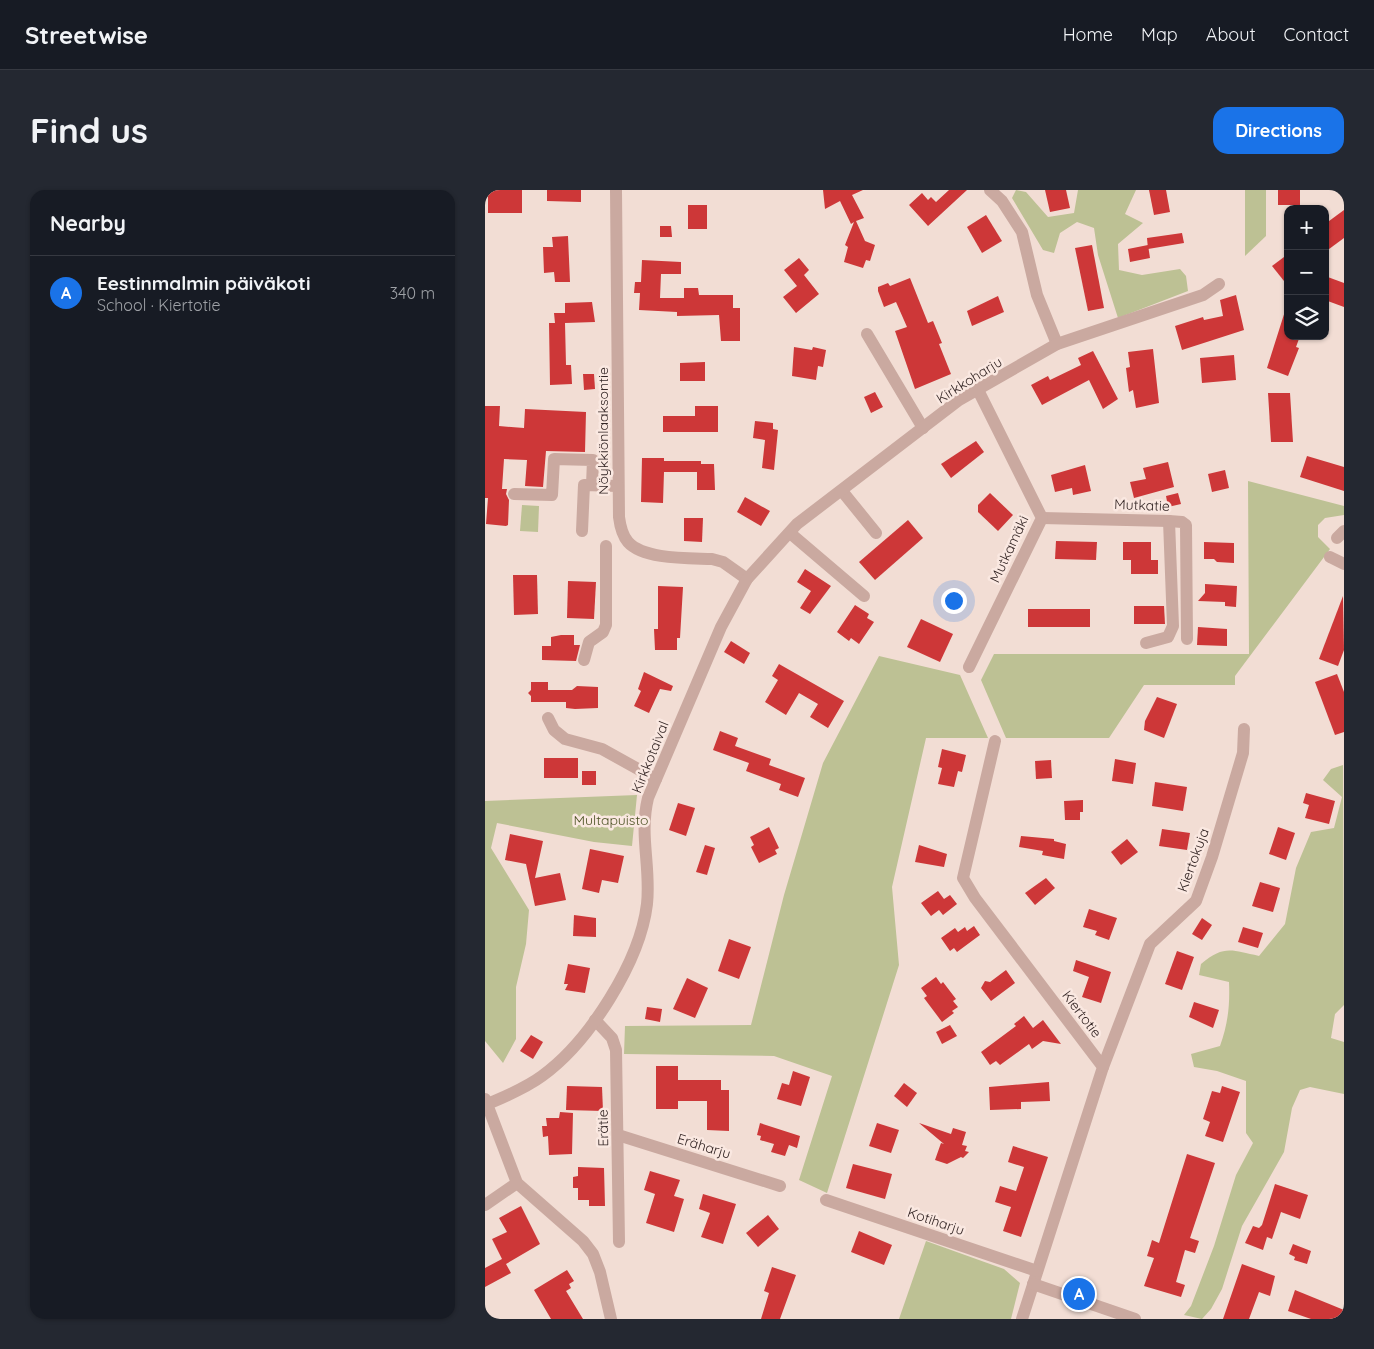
<!DOCTYPE html>
<meta charset="utf-8">
<style>
body{margin:0;font-family:Quicksand,sans-serif;background:#242831;color:#f1f3f6}
.controls{position:absolute;right:15px;top:15px;display:grid;overflow:hidden;border-radius:10px;box-shadow:0 1px 4px #0004}
.controls button{width:45px;height:45px;display:grid;place-items:center;padding:0;border:0;border-bottom:1px solid #363941;background:#171b24;color:#f1f3f6;font:25px sans-serif}
.you{position:absolute;left:468px;top:410px;width:18px;height:18px;margin:-12px;border:4px solid #fff;border-radius:50%;background:#1a73e8;box-shadow:0 0 0 8px #1a73e833}
.badge{display:grid;place-items:center;width:32px;height:32px;border-radius:50%;background:#1a73e8;color:#fff;font-size:16px;font-weight:700}
.pin{position:absolute;translate:-50% -50%;border:2px solid #fff;box-shadow:0 1px 5px #0006}
.list{margin:0;padding:0;list-style:none}
h2{display:flex;justify-content:space-between;align-items:center;height:65px;margin:0;padding:0 20px;font-size:21px}
h2 small{font-size:16px;font-weight:400;color:#9ea1a6}
.list li{display:grid;grid-template-columns:32px 1fr auto;gap:15px;align-items:center;box-sizing:border-box;height:75px;padding:0 20px;border-top:1px solid #363941}
.list b{display:block;font-size:19px;white-space:nowrap}
.list p{margin:0;font-size:16px;white-space:nowrap;color:#9ea1a6}
.list em{font-size:16px;font-style:normal;color:#9ea1a6}
.icon{flex:none;width:28px;height:28px;fill:none;stroke:currentColor;stroke-width:2;stroke-linecap:round;stroke-linejoin:round}
.map{position:relative;flex:none;width:859px;height:1129px;overflow:hidden;border-radius:15px}
header{display:flex;align-items:center;gap:30px;box-sizing:border-box;height:70px;padding:0 25px;background:#171b24;border-bottom:1px solid #363941}
header strong{font-size:24px}
nav{display:flex;gap:28px;margin-inline-start:auto;font-size:18px}
.intro{display:flex;align-items:center;justify-content:space-between;box-sizing:border-box;height:120px;padding:0 30px}
h1{margin:0;font-size:35px}
.button{padding:12px 22px;border-radius:15px;background:#1a73e8;color:#fff;font-size:18px;font-weight:700}
main{display:flex;gap:30px;padding:0 30px}
aside{flex:1;background:#171b24;border-radius:15px;box-shadow:0 1px 4px #0004}
.map>svg:first-child{display:block}
.green{fill:#bdc194}
.building{fill:#cd3738}
.lines{fill:none;stroke-linecap:round;stroke-linejoin:round}
.minor{stroke:#caa9a0;stroke-width:12}
.labels{text-anchor:middle;stroke-width:5;stroke-linejoin:round;paint-order:stroke}
.street-label{font-size:14px;fill:#332524;stroke:#fae8e1}
.park-label{font-size:14px;fill:#4e5326;stroke:#fae8e1}
</style>
<header>
<strong>Streetwise</strong>
<nav><a>Home</a><a>Map</a><a>About</a><a>Contact</a></nav>
</header>
<div class="intro"><h1>Find us</h1><a class="button">Directions</a></div>
<main>
<aside>
<h2>Nearby<small></small></h2>
<ul class="list">
<li><span class="badge">A</span><div><b>Eestinmalmin päiväkoti</b><p>School · Kiertotie</p></div><em>340 m</em></li>
</ul>
</aside>
<div class="map">
<svg width="859" height="1129" viewBox="0 0 859 1129">
<rect width="100%" height="100%" fill="#f2ddd4"/>
<!-- green -->
<g class="green">
<polygon points="531,0 541,2 563,27 589,23 593,0 651,0 640,24 658,33 633,54 634,80 657,85 695,79 701,86 703,101 633,128 613,65 609,38 592,32 575,43 569,63 558,60 527,8"/>
<polygon points="760,0 781,0 781,46 760,66"/>
<polygon points="763,291 859,316 859,325 840,328 833,335 833,347 845,359 750,486 750,495 659,495 624,548 521,548 496,490 509,464 764,464"/>
<polygon points="37,315 54,316 53,342 35,341"/>
<polygon points="394,466 475,485 503,548 441,548 407,697 414,775 342,1003 314,990 347,886 289,866 139,864 140,836 266,835 299,705 338,573"/>
<path d="M858,575L859,815L850,824L846,848L859,852V904L825,897L815,900L807,918L799,962L757,1036L737,1099L726,1119L717,1129L699,1125L706,1116L729,1056L751,985L768,953L761,943V891L732,881L709,877L706,864L735,856C743,834 745,815 744,792L714,785L716,774C739,755 746,760 774,766L800,734L811,678L826,642L849,638L857,607L838,590L846,579Z"/>
<polygon points="152,605 147,656 109,652 12,633 6,658 44,720 41,754 31,797 31,849 18,873 0,851 0,611"/>
<polygon points="441,1051 519,1079 535,1093 526,1129 414,1129"/>
</g>
<!-- building -->
<g class="building">
<rect x="3" y="0" width="34" height="23"/>
<polygon points="62,0 96,0 96,12 62,11"/>
<polygon points="338,0 378,0 367,5 379,28 371,31 380,51 390,55 385,71 381,70 378,78 359,72 363,57 360,55 369,32 366,34 355,11 340,19"/>
<polygon points="464,0 482,0 443,36 424,15 437,3 443,10 446,7 451,12"/>
<polygon points="560,0 581,0 585,18 565,22"/>
<polygon points="664,0 681,0 685,22 669,25"/>
<rect x="793" y="0" width="22" height="15"/>
<rect x="203" y="15" width="19" height="24"/>
<polygon points="859,20 859,48 840,62 840,34"/>
<polygon points="501,25 517,51 497,63 482,37"/>
<polygon points="175,36 186,36 187,47 175,47"/>
<polygon points="697,43 699,53 663,59 662,48"/>
<polygon points="83,46 85,92 70,92 69,82 59,83 58,57 68,57 67,47"/>
<polygon points="607,55 619,118 603,121 590,58"/>
<polygon points="663,55 665,68 645,72 643,59"/>
<polygon points="803,64 803,96 787,76"/>
<polygon points="314,68 324,80 319,85 334,104 311,123 298,107 312,96 299,80"/>
<polygon points="157,70 196,72 196,84 176,84 175,108 199,108 199,98 213,98 214,105 248,105 248,118 255,118 255,151 236,151 234,125 192,126 192,122 154,120 155,103 149,103 150,92 156,92"/>
<polygon points="840,86 859,93 859,117 840,110"/>
<polygon points="425,88 443,133 448,131 457,153 454,154 466,184 430,199 410,141 422,137 411,112 399,117 393,101 393,97 403,93 405,96"/>
<polygon points="751,105 759,140 697,160 690,136 718,127 719,130 738,126 735,110"/>
<polygon points="513,106 519,122 487,136 482,121"/>
<polygon points="107,112 110,132 80,133 81,175 86,175 87,194 65,195 64,133 70,133 69,123 80,123 80,113"/>
<polygon points="801,118 803,146 815,146 811,157 814,158 803,186 782,178"/>
<polygon points="309,157 327,160 328,157 341,160 338,177 333,176 331,190 307,186"/>
<polygon points="668,159 674,213 651,218 648,200 644,202 641,178 645,177 643,162"/>
<polygon points="608,161 633,209 618,219 604,190 557,215 546,195 563,186 565,190 596,175 593,168"/>
<polygon points="749,165 751,190 717,193 715,168"/>
<polygon points="220,172 220,191 195,191 195,173"/>
<polygon points="98,184 109,184 110,199 99,200"/>
<polygon points="390,202 398,217 386,223 379,207"/>
<polygon points="783,203 805,203 808,252 786,252"/>
<polygon points="0,216 15,216 14,236 39,238 40,219 101,222 100,262 61,261 58,297 40,296 42,270 19,269 17,299 22,299 21,304 24,310 23,335 21,336 1,334 3,308 0,308"/>
<polygon points="210,216 233,216 233,242 178,242 178,226 210,226"/>
<polygon points="270,231 288,233 288,239 293,240 289,280 277,278 280,250 268,248"/>
<polygon points="491,251 499,262 466,288 456,274"/>
<polygon points="822,266 859,277 859,301 815,287"/>
<polygon points="157,268 179,268 179,271 216,271 216,274 229,274 230,300 212,300 212,282 179,282 178,313 156,312"/>
<polygon points="683,272 689,297 649,308 645,292 661,289 658,278"/>
<polygon points="600,275 606,301 588,305 587,298 570,302 566,285"/>
<polygon points="740,280 744,298 727,302 723,284"/>
<polygon points="505,303 528,325 513,341 493,322 493,315"/>
<polygon points="693,303 696,314 683,317 681,306"/>
<polygon points="260,307 285,321 276,336 252,322"/>
<polygon points="199,328 218,328 217,352 199,351"/>
<polygon points="423,330 438,348 390,390 374,372"/>
<polygon points="571,351 612,352 611,370 570,369"/>
<polygon points="638,352 666,352 666,370 673,370 673,384 646,384 646,370 638,370"/>
<polygon points="719,352 749,353 749,373 732,372 729,369 719,369"/>
<polygon points="320,379 346,396 325,424 315,418 326,401 312,392"/>
<polygon points="28,385 52,385 53,424 29,425"/>
<polygon points="83,391 111,392 109,429 82,428"/>
<polygon points="720,394 752,396 751,417 740,416 740,412 713,411 720,403"/>
<polygon points="173,396 198,397 195,448 192,448 192,460 170,460 169,439 173,439"/>
<polygon points="858,406 859,460 853,476 834,469"/>
<polygon points="370,415 384,424 382,428 389,432 374,454 366,448 364,451 352,442"/>
<polygon points="649,416 679,416 680,434 649,434"/>
<rect x="543" y="419" width="62" height="18"/>
<polygon points="436,429 468,444 455,472 422,457"/>
<polygon points="713,437 742,439 742,456 712,455"/>
<polygon points="76,445 89,445 89,455 95,455 91,471 57,470 57,456 66,456 66,447"/>
<polygon points="246,451 265,463 259,474 239,462"/>
<polygon points="294,474 359,511 343,538 325,527 333,514 314,503 301,525 280,512 293,490 287,486"/>
<polygon points="159,482 188,496 186,501 175,499 164,523 149,516 156,501 153,499"/>
<polygon points="852,484 859,502 859,542 850,545 830,492"/>
<polygon points="46,492 63,492 63,500 87,500 92,496 113,497 113,518 90,519 81,518 81,512 46,512 46,506 43,503 46,500"/>
<polygon points="672,507 692,514 679,548 659,540 660,531"/>
<polygon points="235,541 253,548 250,556 286,569 284,575 320,588 313,607 294,600 296,594 261,581 264,573 228,560"/>
<polygon points="457,559 481,565 477,582 473,581 469,597 453,594 457,578 453,577"/>
<rect x="59" y="568" width="34" height="20"/>
<polygon points="630,569 651,573 648,594 627,591"/>
<polygon points="566,570 567,588 551,589 550,571"/>
<rect x="97" y="581" width="14" height="14"/>
<polygon points="670,592 702,597 698,621 667,616"/>
<polygon points="821,603 850,611 844,634 820,628 824,615 818,613"/>
<polygon points="598,610 598,622 595,622 595,630 580,630 579,611"/>
<polygon points="193,613 210,618 201,646 184,640"/>
<polygon points="284,637 294,658 290,660 292,664 274,673 266,657 269,655 265,647"/>
<polygon points="793,637 810,643 801,670 784,664"/>
<polygon points="677,639 705,643 702,660 674,656"/>
<polygon points="25,644 58,651 50,688 75,683 81,710 50,716 41,674 20,670"/>
<polygon points="536,646 569,649 569,651 581,654 579,669 557,665 558,661 534,657"/>
<polygon points="642,649 653,662 636,675 626,662"/>
<polygon points="220,655 230,658 222,685 211,682"/>
<polygon points="434,655 462,664 459,677 430,672"/>
<polygon points="105,659 139,666 133,693 117,690 114,703 97,699"/>
<polygon points="561,688 570,698 550,715 540,703"/>
<polygon points="775,692 795,698 788,722 767,716"/>
<polygon points="453,701 459,709 465,705 472,714 458,725 454,720 446,726 436,713"/>
<polygon points="604,719 632,728 624,750 610,745 612,741 598,737"/>
<polygon points="89,725 111,728 111,747 88,746"/>
<polygon points="717,728 727,735 717,750 707,744"/>
<polygon points="489,736 495,745 472,762 469,758 465,761 456,748 470,738 473,742 480,737 482,741"/>
<polygon points="758,737 778,743 773,758 753,752"/>
<polygon points="244,749 266,757 254,789 233,781"/>
<polygon points="692,761 709,767 697,800 680,794"/>
<polygon points="591,770 626,782 616,813 597,807 604,787 588,781"/>
<polygon points="83,774 105,778 100,803 80,800 83,794 79,794"/>
<polygon points="521,780 530,793 506,811 496,798 500,791 505,792"/>
<polygon points="451,787 456,794 458,792 471,809 468,811 473,817 467,821 469,823 457,832 439,808 442,806 436,798"/>
<polygon points="202,788 223,798 210,828 188,819"/>
<polygon points="709,812 734,820 728,838 704,827"/>
<polygon points="162,817 177,819 175,832 160,829"/>
<polygon points="539,826 548,838 558,830 576,854 558,851 547,859 544,854 515,875 511,871 505,875 496,862 531,836 529,834"/>
<polygon points="465,835 472,846 457,854 451,842"/>
<polygon points="46,845 58,852 48,869 35,861"/>
<polygon points="171,876 193,876 193,890 236,890 236,900 244,900 244,941 222,940 222,911 193,911 193,919 171,919"/>
<polygon points="308,881 325,887 316,916 292,909 297,893 304,895"/>
<polygon points="564,892 565,911 536,912 536,919 505,920 504,897"/>
<polygon points="419,893 432,903 422,917 409,906"/>
<polygon points="82,896 117,897 118,921 81,920"/>
<polygon points="737,896 755,902 738,952 720,946 725,932 718,929 727,901 735,903"/>
<polygon points="75,922 88,923 87,964 64,965 63,946 58,947 57,936 62,936 61,928 74,928"/>
<polygon points="275,933 315,946 312,958 304,955 300,966 286,962 289,954 275,950 276,946 272,945"/>
<polygon points="392,933 414,940 406,963 384,956"/>
<polygon points="434,933 466,944 468,938 481,942 477,955 482,956 480,961 484,962 478,968 476,967 462,974 450,970 456,953 459,954"/>
<polygon points="528,956 563,967 536,1047 518,1041 526,1017 510,1012 515,996 531,1001 539,977 523,972"/>
<polygon points="702,964 730,973 705,1048 714,1051 710,1063 700,1060 691,1092 700,1095 696,1107 659,1096 669,1068 662,1066 664,1060 667,1050 674,1053"/>
<polygon points="368,974 407,984 400,1009 361,998"/>
<polygon points="93,977 119,978 120,1016 104,1016 104,1010 93,1010 93,998 88,998 88,987 93,986"/>
<polygon points="165,981 195,990 189,1006 199,1009 189,1042 161,1033 170,1004 159,1000"/>
<polygon points="790,994 823,1005 815,1029 796,1022 787,1049 782,1047 778,1060 760,1053 768,1036 774,1038 777,1035"/>
<polygon points="218,1004 251,1014 238,1054 216,1047 225,1023 214,1019"/>
<polygon points="36,1016 55,1054 21,1074 26,1083 0,1097 0,1078 17,1069 7,1049 22,1042 14,1028"/>
<polygon points="283,1025 294,1039 273,1057 261,1043"/>
<polygon points="374,1041 407,1055 399,1075 366,1062"/>
<polygon points="808,1054 826,1061 822,1074 809,1070 810,1067 804,1064"/>
<polygon points="757,1074 790,1086 785,1106 774,1102 764,1129 738,1129"/>
<polygon points="287,1077 311,1085 295,1129 276,1129 284,1103 279,1101"/>
<polygon points="82,1080 89,1091 84,1094 86,1098 81,1101 98,1129 66,1129 49,1100"/>
<polygon points="810,1100 859,1120 859,1129 826,1129 803,1121"/>
</g>
<g class="lines">
<!-- minor -->
<g class="minor">
<path d="M131,0L134,327C135,335 137,345 143,352C159,370 205,368 227,369L238,372L262,389"/>
<polyline points="505,0 517,11 537,42 552,105 572,154"/>
<polyline points="382,144 438,238"/>
<polyline points="357,301 391,343"/>
<polyline points="29,304 67,305 69,269 108,270 107,295"/>
<polyline points="557,328 684,331 697,332 701,335 702,449"/>
<polyline points="97,341 99,295 133,296"/>
<polyline points="305,343 379,406"/>
<polyline points="852,348 859,341"/>
<polyline points="845,367 859,374"/>
<polyline points="661,453 683,447 688,436 684,331"/>
<polyline points="99,470 104,452 118,442 121,435 121,356"/>
<polyline points="484,477 557,328 493,200"/>
<polyline points="63,528 69,540 80,549 117,559 171,589"/>
<polyline points="510,551 478,688 490,708 618,877 537,1129"/>
<polyline points="110,830 127,848 131,860 134,1052"/>
<polyline points="618,877 665,754 711,711 727,667 758,563 759,539"/>
<polyline points="0,909 32,993 98,1051 108,1064 115,1082 126,1129"/>
<path d="M3,914C21,906 41,898 57,886C104,852 155,772 162,714C166,677 154,645 163,608L236,437L262,389L312,334L474,210L572,154L718,105L734,94"/>
<polyline points="133,945 295,996"/>
<polyline points="341,1010 552,1081"/>
<polyline points="0,1015 32,993"/>
<polyline points="548,1094 650,1129"/>
</g>
</g>
<g class="labels">
<!-- street labels -->
<g class="street-label">
<text transform="translate(484 190) rotate(-32)" y="5">Kirkkoharju</text>
<text transform="translate(118 241) rotate(-90)" y="5">Nöykkiönlaaksontie</text>
<text transform="translate(657 315) rotate(2)" y="5">Mutkatie</text>
<text transform="translate(524 359) rotate(-65)" y="5">Mutkamäki</text>
<text transform="translate(165 567) rotate(-68)" y="5">Kirkkotaival</text>
<text transform="translate(708 670) rotate(-70)" y="5">Kiertokuja</text>
<text transform="translate(597 824) rotate(53)" y="5">Kiertotie</text>
<text transform="translate(118 938) rotate(-91)" y="5">Erätie</text>
<text transform="translate(219 956) rotate(17)" y="5">Eräharju</text>
<text transform="translate(451 1031) rotate(19)" y="5">Kotiharju</text>
</g>
<!-- park labels -->
<g class="park-label">
<text x="126" y="635">Multapuisto</text>
</g>
</g>
</svg>
<div class="controls">
<button>+</button>
<button>−</button>
<button><svg class="icon" aria-label="layers" viewBox="0 0 24 24"><path d="M12 4l9 5-9 5-9-5zM3 14l9 5 9-5"/></svg></button>
</div>
<div class="you"></div>
<div class="pin badge" style="left:594px;top:1104px">A</div>
</div>
</main>
